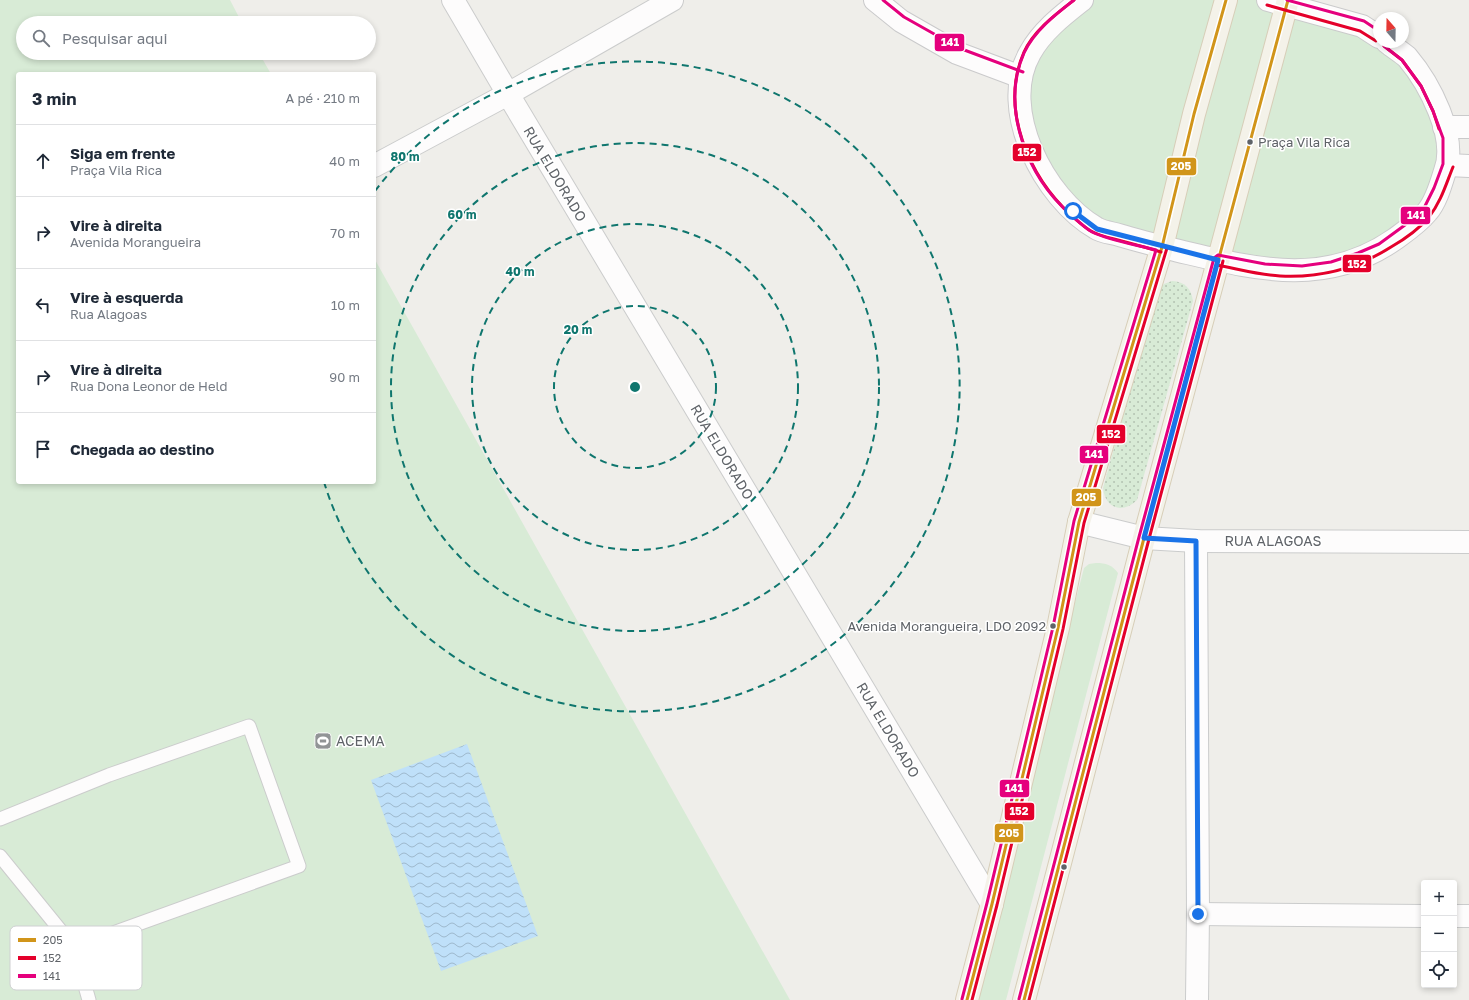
<!DOCTYPE html>
<html lang="pt">
<meta charset="utf-8">
<style>
body{margin:0;font-family:"Golos Text",sans-serif;background:#f2f2f3;color:#1f2937}
.controls{position:absolute;right:12px;bottom:12px;display:grid;overflow:hidden;border-radius:4px;box-shadow:0 2px 6px #0003}
.controls button{width:36px;height:36px;display:grid;place-items:center;padding:0;border:0;border-bottom:1px solid #e0e1e3;background:#fff;color:#1f2937;font:20px sans-serif}
.compass{position:absolute;left:1373px;top:12px;width:36px;height:36px;border-radius:50%;background:#fff;box-shadow:0 2px 6px #0003;rotate:340deg}
.stop{position:absolute;width:12px;height:12px;margin:-9px;border:3px solid #1a73e8;border-radius:50%;background:#fff}
.stop.end{background:#1a73e8;border-color:#fff;box-shadow:0 1px 4px #0008}
.list{margin:0;padding:0;list-style:none}
h2{display:flex;justify-content:space-between;align-items:center;height:52px;margin:0;padding:0 16px;font-size:17px}
h2 small{font-size:13px;font-weight:400;color:#747a83}
.list li{display:grid;grid-template-columns:26px 1fr auto;gap:12px;align-items:center;box-sizing:border-box;height:72px;padding:0 16px;border-top:1px solid #e0e1e3}
.list b{display:block;font-size:15px;white-space:nowrap}
.list p{margin:0;font-size:13px;white-space:nowrap;color:#747a83}
.list em{font-size:13px;font-style:normal;color:#747a83}
.icon{flex:none;width:22px;height:22px;fill:none;stroke:currentColor;stroke-width:2;stroke-linecap:round;stroke-linejoin:round}
.map{position:relative;flex:none;width:1469px;height:1000px;overflow:hidden}
.search{position:absolute;background:#fff;box-shadow:0 2px 6px #0003;left:16px;top:16px;width:360px;height:44px;display:flex;align-items:center;gap:10px;box-sizing:border-box;padding:0 14px;border-radius:22px;color:#747a83;font-size:15px}
.panel{position:absolute;background:#fff;box-shadow:0 2px 6px #0003;left:16px;top:72px;width:360px;height:412px;border-radius:4px}
.map>svg:first-child{display:block}
.grass{fill:url(#grass-dots)}
.park{fill:#d8ebd6}
.water{fill:url(#water-waves)}
.lines{fill:none;stroke-linecap:round;stroke-linejoin:round}
.lane-casing{stroke:#cbcccc;stroke-width:15}
.street-casing{stroke:#cbcccc;stroke-width:24}
.secondary-casing{stroke:#cacacb;stroke-width:24}
.primary-casing{stroke:#d7ceb8;stroke-width:24}
.lane{stroke:#fdfcfc;stroke-width:13}
.street{stroke:#fdfcfc;stroke-width:22}
.secondary{stroke:#fdfcfc;stroke-width:22}
.primary{stroke:#f4f2e9;stroke-width:22}
.bus-1-casing{stroke:#fff;stroke-width:6}
.bus-2-casing{stroke:#fff;stroke-width:6}
.bus-3-casing{stroke:#fff;stroke-width:6}
.bus-1{stroke:#d1951a;stroke-width:3}
.bus-2{stroke:#e4002b;stroke-width:3}
.bus-3{stroke:#e5007d;stroke-width:3}
.route{stroke:#1a73e8;stroke-width:5}
.ring{fill:none;stroke:#0f766e;stroke-width:2;stroke-dasharray:7 5}
.bus-dot{fill:#5f6368;stroke:#fff;stroke-width:1.5}
.labels{text-anchor:middle;stroke-width:3;stroke-linejoin:round;paint-order:stroke}
.bus-label{font-size:13px;fill:#5f6368;stroke:#fff;text-anchor:start}
.street-label{font-size:14px;fill:#5f6368;stroke:#fff}
.poi-label{font-size:14px;fill:#5f6368;stroke:#fff;text-anchor:start}
.key{fill:#fff;stroke:#cfd0d2;stroke-width:1}
.key-label{font-size:11px;fill:#5f6368}
.centre{fill:#0f766e;stroke:#fff;stroke-width:2}
.ring-label{font-size:12px;text-anchor:middle;font-weight:bold;fill:#0f766e;stroke:#fff;stroke-width:3;stroke-linejoin:round;paint-order:stroke}
.line-badge{stroke:#fff;stroke-width:1.5}
.badge-label{font-size:11px;text-anchor:middle;font-weight:bold;fill:#fff}
</style>
<div class="map">
<svg width="1469" height="1000" viewBox="0 0 1469 1000">
<defs>
<pattern id="grass-dots" width="8" height="8" patternUnits="userSpaceOnUse"><rect width="8" height="8" fill="#d8ebd6"/><path d="M2 2h.1M6 6h.1" fill="none" stroke="#b2c2b1" stroke-width="1.8" stroke-linecap="round"/></pattern>
<pattern id="water-waves" width="16" height="10" patternUnits="userSpaceOnUse"><rect width="16" height="10" fill="#bfe0f9"/><path d="M0 5q4-4 8 0t8 0" fill="none" stroke="#9eb9cd"/></pattern>
</defs>
<rect width="100%" height="100%" fill="#efeeea"/>
<!-- grass -->
<path class="grass" d="M1172,281C1185,282 1191,288 1193,301L1137,500C1123,514 1105,509 1103,488L1158,290L1164,284Z"/>
<!-- park -->
<g class="park">
<polygon points="0,0 230,0 242,23 23,23 23,53 259,53 271,74 18,74 18,482 374,482 374,258 790,1000 0,1000"/>
<polygon points="1082,0 1268,0 1362,26 1425,83 1448,165 1408,229 1302,271 1097,229 1041,170 1021,77"/>
<path d="M1096,563C1106,563 1112,565 1118,573L1006,1000H972L1084,568L1089,564Z"/>
</g>
<!-- water -->
<polygon class="water" points="467,744 538,936 441,971 371,780"/>
<g class="lines">
<!-- lane casing -->
<g class="lane-casing">
<g id="lane">
<polyline points="0,819 109,775 249,726 299,866 74,947 89,1000"/>
<polyline points="0,856 74,947"/>
</g>
</g>
<!-- street casing -->
<g class="street-casing">
<g id="street">
<polyline points="453,0 508,94 992,904"/>
<polyline points="374,166 508,94 672,0"/>
<polyline points="1079,522 1144,538 1196,541 1469,542"/>
<polyline points="1196,541 1198,914 1197,1000"/>
<polyline points="1198,914 1424,916"/>
<polyline points="1454,916 1469,916"/>
</g>
</g>
<!-- secondary casing -->
<g class="secondary-casing">
<g id="secondary">
<polyline points="875,0 901,21 957,53 1021,77"/>
<path d="M1082,0C1063,15 1042,31 1030,53C998,109 1044,198 1096,228C1102,232 1112,233 1119,235C1139,241 1159,246 1179,251C1256,269 1325,288 1395,239C1406,231 1418,223 1427,212C1436,202 1441,184 1445,171C1458,137 1429,83 1407,57C1401,52 1393,47 1387,42"/>
<polyline points="1268,0 1362,26 1379,37"/>
<polyline points="1444,127 1469,127"/>
<polyline points="1448,165 1469,166"/>
</g>
</g>
<!-- primary casing -->
<g class="primary-casing">
<g id="primary">
<polyline points="967,1000 992,904 1058,628 1079,522 1162,247 1194,114 1226,0"/>
<polyline points="1024,1000 1060,863 1144,538 1288,0"/>
</g>
</g>
<!-- lane -->
<use href="#lane" class="lane"/>
<!-- street -->
<use href="#street" class="street"/>
<!-- secondary -->
<use href="#secondary" class="secondary"/>
<!-- primary -->
<use href="#primary" class="primary"/>
<!-- bus-1 casing -->
<g class="bus-1-casing">
<g id="bus-1">
<polyline points="967,1000 992,904 1058,628 1079,522 1162,247 1194,114 1226,0"/>
<polyline points="1024,1000 1144,538 1288,0"/>
</g>
</g>
<!-- bus-2 casing -->
<g class="bus-2-casing">
<g id="bus-2">
<path d="M1074,0C1056,14 1034,30 1024,52C999,109 1029,177 1072,216C1078,221 1084,227 1091,231C1098,235 1106,237 1114,239C1129,243 1145,247 1161,252"/>
<polyline points="1267,5 1360,31 1376,41"/>
<polyline points="1384,46 1402,60 1421,86 1433,111 1439,129"/>
<path d="M1217,265C1238,269 1259,275 1280,276C1319,278 1358,268 1391,247C1405,239 1419,229 1429,217C1441,202 1446,184 1453,167"/>
<polyline points="972,1000 997,905 1063,629 1084,523 1167,248"/>
<polyline points="1029,1000 1149,539 1223,261"/>
</g>
</g>
<!-- bus-3 casing -->
<g class="bus-3-casing">
<g id="bus-3">
<polyline points="883,0 904,17 959,48 1023,72"/>
<polyline points="1287,0 1364,21 1379,31"/>
<path d="M962,999L987,903L1053,627L1074,521L1156,250C1137,245 1108,240 1092,232C1084,227 1077,220 1070,214C1027,176 1000,108 1024,53C1034,31 1056,14 1074,0"/>
<polyline points="1019,999 1139,537 1214,258 1218,255 1265,264 1302,266 1331,262 1358,253 1379,244 1405,225 1424,208 1434,188 1443,164 1443,138 1433,111 1421,86 1402,60 1384,46"/>
</g>
</g>
<!-- bus-1 -->
<use href="#bus-1" class="bus-1"/>
<!-- bus-2 -->
<use href="#bus-2" class="bus-2"/>
<!-- bus-3 -->
<use href="#bus-3" class="bus-3"/>
</g>
<g class="lines">
<!-- route -->
<polyline class="route" points="1073,211 1097,229 1218,260 1144,538 1196,541 1198,914"/>
</g>
<!-- distance rings -->
<g class="ring">
<circle cx="635" cy="387" r="81"/>
<circle cx="635" cy="387" r="163"/>
<circle cx="635" cy="387" r="244"/>
<path d="M375 191A325 325 0 1 1 324 482"/>
</g>
<!-- icons -->
<defs>
<g id="stadium-square" transform="scale(0.9)"><rect x="-9" y="-9" width="18" height="18" rx="4" fill="#919496" stroke="#fff"/><path d="M0-5a6.5 5 0 1 0 0 10a6.5 5 0 1 0 0-10ZM-3.5-1.8h7v3.6h-7Z" fill="#fff"/></g>
</defs>
<g fill-rule="evenodd">
<use href="#stadium-square" x="323" y="741"/>
</g>
<!-- markers -->
<g class="bus-dot">
<circle cx="1250" cy="142" r="3.5"/>
<circle cx="1053" cy="626" r="3.5"/>
<circle cx="1064" cy="867" r="3.5"/>
</g>
<g class="labels">
<!-- bus labels -->
<g class="bus-label">
<text x="1258" y="147">Praça Vila Rica</text>
<text x="1046" y="631" text-anchor="end">Avenida Morangueira, LDO 2092</text>
</g>
<!-- street labels -->
<g class="street-label">
<text transform="translate(555 174) rotate(59)" y="5">RUA ELDORADO</text>
<text transform="translate(722 452) rotate(59)" y="5">RUA ELDORADO</text>
<text x="1273" y="546">RUA ALAGOAS</text>
<text transform="translate(888 730) rotate(59)" y="5">RUA ELDORADO</text>
</g>
<!-- poi labels -->
<g class="poi-label">
<text x="336" y="746">ACEMA</text>
</g>
</g>
<!-- legend -->
<rect x="10" y="926" width="132" height="64" rx="6" class="key"/>
<rect x="18" y="938" width="18" height="4" fill="#d1951a"/>
<rect x="18" y="956" width="18" height="4" fill="#e4002b"/>
<rect x="18" y="974" width="18" height="4" fill="#e5007d"/>
<g class="key-label">
<text x="43" y="944">205</text>
<text x="43" y="962">152</text>
<text x="43" y="980">141</text>
</g>
<circle cx="635" cy="387" r="6" class="centre"/>
<g class="ring-label">
<text x="405" y="161">80 m</text>
<text x="462" y="219">60 m</text>
<text x="520" y="276">40 m</text>
<text x="578" y="334">20 m</text>
</g>
<g class="line-badge">
<rect x="934" y="33" width="31" height="19" rx="4" fill="#e5007d"/>
<rect x="1012" y="143" width="30" height="19" rx="4" fill="#e4002b"/>
<rect x="1166" y="157" width="31" height="19" rx="4" fill="#d1951a"/>
<rect x="1400" y="206" width="31" height="19" rx="4" fill="#e5007d"/>
<rect x="1342" y="254" width="30" height="19" rx="4" fill="#e4002b"/>
<rect x="1096" y="424" width="30" height="20" rx="4" fill="#e4002b"/>
<rect x="1079" y="445" width="30" height="19" rx="4" fill="#e5007d"/>
<rect x="1071" y="488" width="31" height="19" rx="4" fill="#d1951a"/>
<rect x="999" y="779" width="31" height="19" rx="4" fill="#e5007d"/>
<rect x="1004" y="802" width="31" height="19" rx="4" fill="#e4002b"/>
<rect x="994" y="823" width="30" height="20" rx="4" fill="#d1951a"/>
</g>
<g class="badge-label">
<text x="950" y="46">141</text>
<text x="1027" y="156">152</text>
<text x="1181" y="170">205</text>
<text x="1416" y="219">141</text>
<text x="1357" y="268">152</text>
<text x="1111" y="438">152</text>
<text x="1094" y="458">141</text>
<text x="1086" y="501">205</text>
<text x="1014" y="792">141</text>
<text x="1019" y="815">152</text>
<text x="1009" y="837">205</text>
</g>
</svg>
<div class="controls">
<button>+</button>
<button>−</button>
<button><svg class="icon" aria-label="locate" viewBox="0 0 24 24"><circle cx="12" cy="12" r="6"/><path d="M12 2v4M12 18v4M2 12h4M18 12h4"/></svg></button>
</div>
<svg class="compass" viewBox="-18 -18 36 36"><path d="M0-13l5 13h-10z" fill="#e53935"/><path d="M0 13l5-13h-10z" fill="#747a83"/></svg>
<div class="stop" style="left:1073px;top:211px"></div>
<div class="stop end" style="left:1198px;top:914px"></div>
<div class="search"><svg class="icon" aria-label="search" viewBox="0 0 24 24"><circle cx="10" cy="10" r="6"/><path d="M15 15l6 6"/></svg>Pesquisar aqui</div>
<section class="panel">
<h2>3 min<small>A pé · 210 m</small></h2>
<ul class="list">
<li><svg class="icon" aria-label="ahead" viewBox="0 0 24 24"><path d="M12 20V5M6 11l6-6 6 6"/></svg><div><b>Siga em frente</b><p>Praça Vila Rica</p></div><em>40 m</em></li>
<li><svg class="icon" aria-label="right" viewBox="0 0 24 24"><path d="M7 20v-9h11M14 6l5 5-5 5"/></svg><div><b>Vire à direita</b><p>Avenida Morangueira</p></div><em>70 m</em></li>
<li><svg class="icon" aria-label="left" viewBox="0 0 24 24"><path d="M17 20v-9H6M10 6l-5 5 5 5"/></svg><div><b>Vire à esquerda</b><p>Rua Alagoas</p></div><em>10 m</em></li>
<li><svg class="icon" aria-label="right" viewBox="0 0 24 24"><path d="M7 20v-9h11M14 6l5 5-5 5"/></svg><div><b>Vire à direita</b><p>Rua Dona Leonor de Held</p></div><em>90 m</em></li>
<li><svg class="icon" aria-label="arrive" viewBox="0 0 24 24"><path d="M6 21V4h12l-3 4 3 4H6"/></svg><div><b>Chegada ao destino</b></div></li>
</ul>
</section>
</div>
